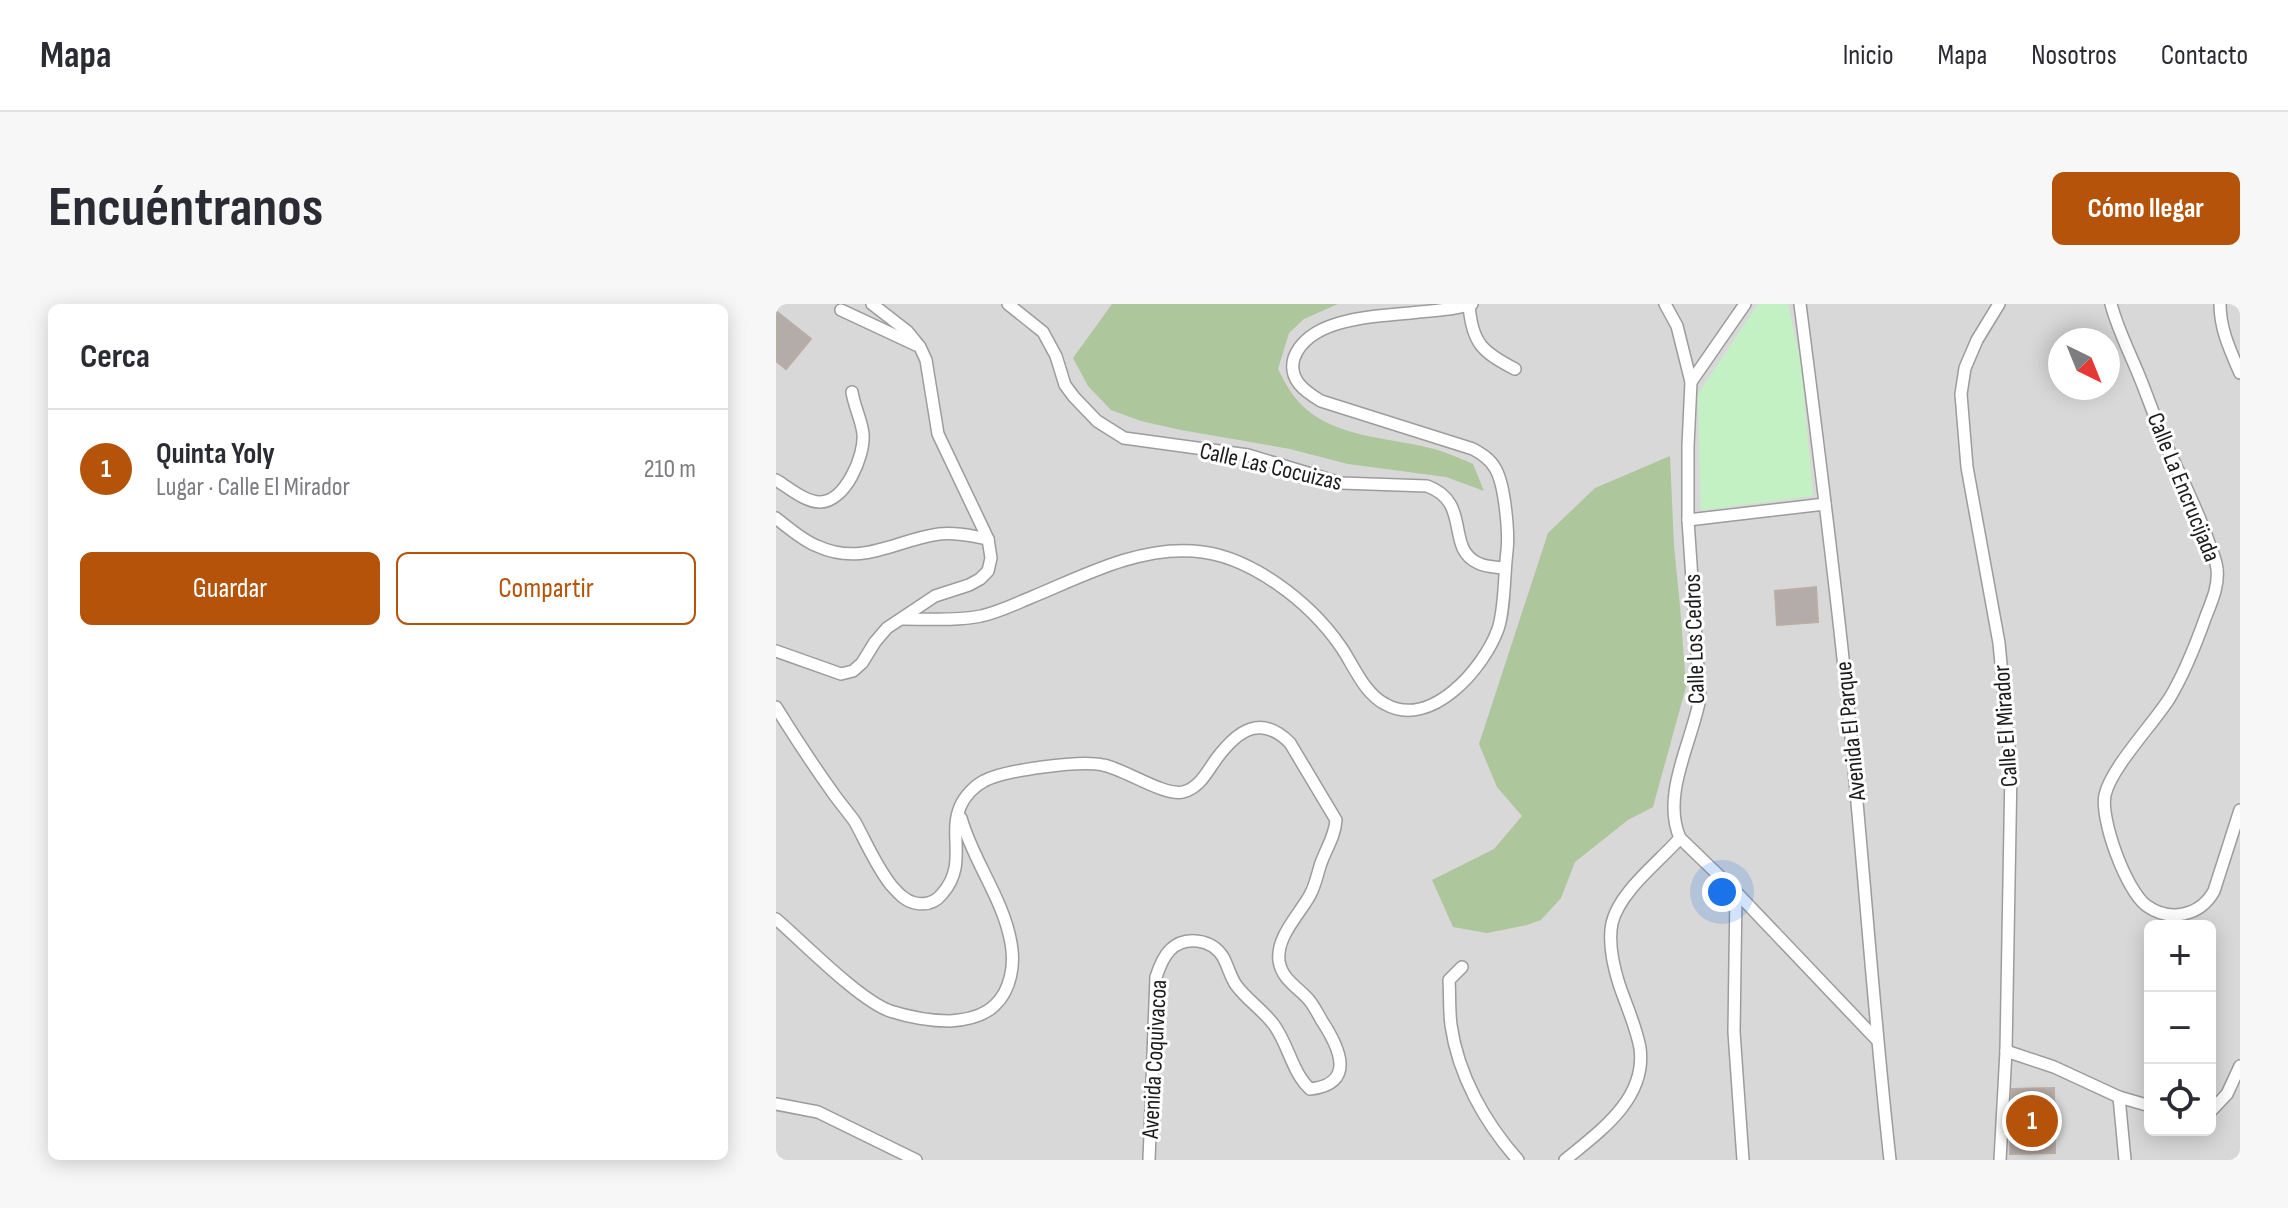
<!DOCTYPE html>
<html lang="es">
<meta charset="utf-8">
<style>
body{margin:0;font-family:"Sofia Sans Condensed",sans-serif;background:#f7f7f7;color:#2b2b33}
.controls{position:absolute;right:24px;bottom:24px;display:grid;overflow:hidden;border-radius:12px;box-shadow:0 4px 20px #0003}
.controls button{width:72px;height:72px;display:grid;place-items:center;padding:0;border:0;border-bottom:2px solid #e1e1e2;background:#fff;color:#2b2b33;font:40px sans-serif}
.compass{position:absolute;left:1272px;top:24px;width:72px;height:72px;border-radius:50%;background:#fff;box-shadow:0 4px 20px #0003;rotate:137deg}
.you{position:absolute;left:946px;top:588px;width:28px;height:28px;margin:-20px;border:6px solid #fff;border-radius:50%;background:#1a73e8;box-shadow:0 0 0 12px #1a73e833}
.badge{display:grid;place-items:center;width:52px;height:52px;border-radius:50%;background:#b45309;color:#fff;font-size:26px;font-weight:700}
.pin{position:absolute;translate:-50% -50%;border:4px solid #fff;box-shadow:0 2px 8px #0006}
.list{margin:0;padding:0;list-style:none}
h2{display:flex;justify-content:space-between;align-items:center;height:104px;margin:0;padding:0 32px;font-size:34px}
h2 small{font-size:26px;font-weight:400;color:#7c7c81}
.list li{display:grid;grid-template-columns:52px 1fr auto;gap:24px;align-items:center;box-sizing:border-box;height:120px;padding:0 32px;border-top:2px solid #e1e1e2}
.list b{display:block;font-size:30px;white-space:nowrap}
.list p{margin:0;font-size:26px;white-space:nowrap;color:#7c7c81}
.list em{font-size:26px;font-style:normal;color:#7c7c81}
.actions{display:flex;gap:16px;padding:24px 32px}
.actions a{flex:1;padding:18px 0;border:2px solid #b45309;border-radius:12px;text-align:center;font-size:28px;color:#b45309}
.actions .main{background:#b45309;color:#fff}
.icon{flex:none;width:44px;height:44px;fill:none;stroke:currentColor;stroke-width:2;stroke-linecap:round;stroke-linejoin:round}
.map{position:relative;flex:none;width:1464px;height:856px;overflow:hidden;border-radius:12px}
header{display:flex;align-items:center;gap:48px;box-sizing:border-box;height:112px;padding:0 40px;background:#fff;border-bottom:2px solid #e1e1e2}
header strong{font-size:38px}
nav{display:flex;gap:44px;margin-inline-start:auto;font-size:28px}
.intro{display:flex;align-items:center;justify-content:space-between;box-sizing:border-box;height:192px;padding:0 48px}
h1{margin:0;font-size:56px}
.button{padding:20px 36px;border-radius:12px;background:#b45309;color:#fff;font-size:28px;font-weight:700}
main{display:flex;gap:48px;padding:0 48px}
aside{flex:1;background:#fff;border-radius:12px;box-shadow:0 4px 20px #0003}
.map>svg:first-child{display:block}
.residential{fill:#d9d8d8;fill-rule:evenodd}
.forest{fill:#adc69c}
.park{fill:#c4f1c3}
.building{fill:#b4aca8;stroke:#bbada6;stroke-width:2}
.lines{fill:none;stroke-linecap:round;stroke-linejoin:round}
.street-casing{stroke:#9c9c9c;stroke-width:14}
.street{stroke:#fff;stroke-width:11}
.labels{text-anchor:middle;stroke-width:6;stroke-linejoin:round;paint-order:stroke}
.street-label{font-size:24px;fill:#1b1b1b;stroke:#fff}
</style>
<header>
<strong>Mapa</strong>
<nav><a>Inicio</a><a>Mapa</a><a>Nosotros</a><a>Contacto</a></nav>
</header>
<div class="intro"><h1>Encuéntranos</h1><a class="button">Cómo llegar</a></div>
<main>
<aside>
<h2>Cerca<small></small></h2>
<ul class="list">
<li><span class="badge">1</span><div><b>Quinta Yoly</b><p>Lugar · Calle El Mirador</p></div><em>210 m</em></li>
</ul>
<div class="actions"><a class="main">Guardar</a><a>Compartir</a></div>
</aside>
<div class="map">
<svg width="1464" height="856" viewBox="0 0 1464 856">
<rect width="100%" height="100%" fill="#ebe7e2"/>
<!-- residential -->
<path class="residential" d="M0,0H1464V856H0ZM1284,36H1332V84H1284ZM1374,622H1434V826H1374Z"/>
<!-- forest -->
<g class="forest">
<path d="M336,0H562L528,15L513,29L502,65C510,81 517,94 531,106C566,135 620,134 662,146C674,150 686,155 697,160L708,187L670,173L572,160L514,145L405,126L365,117L335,106L312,82L297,54Z"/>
<polygon points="894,152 898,242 904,302 910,383 877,503 852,516 799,558 785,594 765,616 751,621 711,629 677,623 656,576 718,545 746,512 721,483 703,440 772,229 819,184"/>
</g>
<!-- park -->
<polygon class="park" points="982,0 1012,0 1025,61 1037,192 925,206 922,90"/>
<!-- building -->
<g class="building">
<polygon points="0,7 35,35 10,65 0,57"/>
<polygon points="1040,283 1042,318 1001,321 999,287"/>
<polygon points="1278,784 1279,849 1234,850 1236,785"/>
</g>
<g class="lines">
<!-- street casing -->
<g class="street-casing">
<g id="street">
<path d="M232,0L267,28L280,52L289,81L298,93L321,117L348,134L472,151L565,179L651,182C696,198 669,244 702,259C709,263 720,263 728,264"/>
<path d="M889,0L901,22L915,78L912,142V216L924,394C916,438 885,491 904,534L960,588L1100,735"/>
<path d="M1024,0C1040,124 1056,249 1069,373C1086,534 1096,695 1114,856"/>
<polyline points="1223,0 1201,36 1189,64 1185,90 1191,163 1223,339 1235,465 1230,747 1224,856"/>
<path d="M1335,0C1342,27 1356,53 1366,79C1375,102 1383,125 1393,147C1407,177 1421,205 1432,236C1435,245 1440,255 1441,265C1443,281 1436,297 1430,312C1420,340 1409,369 1393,395C1377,420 1335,464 1329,491C1324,515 1350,587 1371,602C1394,618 1424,612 1438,587L1464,506"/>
<path d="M1444,0C1444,25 1454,46 1464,69"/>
<path d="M693,1C696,39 706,48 739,65"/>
<polyline points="65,6 140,41"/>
<polyline points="915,78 969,0"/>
<path d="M0,176C12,183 29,198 44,198C69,198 89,152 87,130C86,117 78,102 76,88"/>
<path d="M0,214C13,224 26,236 41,242C87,263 119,236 163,230C179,228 196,232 212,235"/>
<polyline points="912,216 1049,200"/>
<path d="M126,315C152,315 179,317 205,312C223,308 239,300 256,293C307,272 361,243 417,247C473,250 534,298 565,343C578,362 588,389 609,400C655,426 708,364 722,325C729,305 728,270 731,247C733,229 729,180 719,164C714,155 706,150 697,145L545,97C528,87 512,75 518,54C538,0 645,16 696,0"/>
<polyline points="0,347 65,370 77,367 86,359 99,338 111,324 159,292 193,281 204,275 212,267 215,254 212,235 162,130 150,56 144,43 131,27 96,0"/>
<path d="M0,403C18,432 37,461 57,489C64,499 72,508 79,518C91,540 100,562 115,581C122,589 129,597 139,599C149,601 159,599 166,590C192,561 172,531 184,503C188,493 198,482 208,477C228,466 305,456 327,461C349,465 387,492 407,488C424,484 432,466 441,454C462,426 485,410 514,439L560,516C559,533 549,546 544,562C541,572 539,582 534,591C523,611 500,633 503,657C506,676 522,683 533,696C538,702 542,710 546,717C563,743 581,780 534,785C516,768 513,742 498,721C487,706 471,696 460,681C454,672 452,662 447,653C436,635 409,631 394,646C387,653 383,664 380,673L373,856"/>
<polyline points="960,588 958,728 967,856"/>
<path d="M0,615C28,639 82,695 114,707C133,713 155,717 174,717C190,716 207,713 219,701C235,686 239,660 235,639C227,594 197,557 185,514"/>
<path d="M686,663L673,676C674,691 673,706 675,721C682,771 709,819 742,856"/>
<polyline points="1230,747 1278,763 1343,793 1374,802"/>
<polyline points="1343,793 1349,856"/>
<polyline points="0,800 42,808 140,856"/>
<polyline points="1434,808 1451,790 1464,762"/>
<path d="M789,856C823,828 871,795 864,744C860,722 850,701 843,680C837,661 832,639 836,619C844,587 882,559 904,534"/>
</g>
</g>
<!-- street -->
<use href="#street" class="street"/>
</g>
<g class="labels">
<!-- street labels -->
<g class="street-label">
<text transform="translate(495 162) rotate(13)" y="8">Calle Las Cocuizas</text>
<text transform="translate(1408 183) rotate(68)" y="8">Calle La Encrucijada</text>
<text transform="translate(918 335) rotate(-92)" y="8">Calle Los Cedros</text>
<text transform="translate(1229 422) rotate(-94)" y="8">Calle El Mirador</text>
<text transform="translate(1074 427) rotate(-96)" y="8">Avenida El Parque</text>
<text transform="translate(378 755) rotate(-87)" y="8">Avenida Coquivacoa</text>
</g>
</g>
</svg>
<div class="controls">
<button>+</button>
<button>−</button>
<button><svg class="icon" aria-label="locate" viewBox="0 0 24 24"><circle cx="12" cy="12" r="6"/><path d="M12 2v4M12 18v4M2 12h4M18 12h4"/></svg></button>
</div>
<svg class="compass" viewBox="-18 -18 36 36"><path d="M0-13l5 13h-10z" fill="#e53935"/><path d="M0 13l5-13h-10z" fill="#7c7c81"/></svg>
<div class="you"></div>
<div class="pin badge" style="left:1256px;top:817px">1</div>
</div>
</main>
